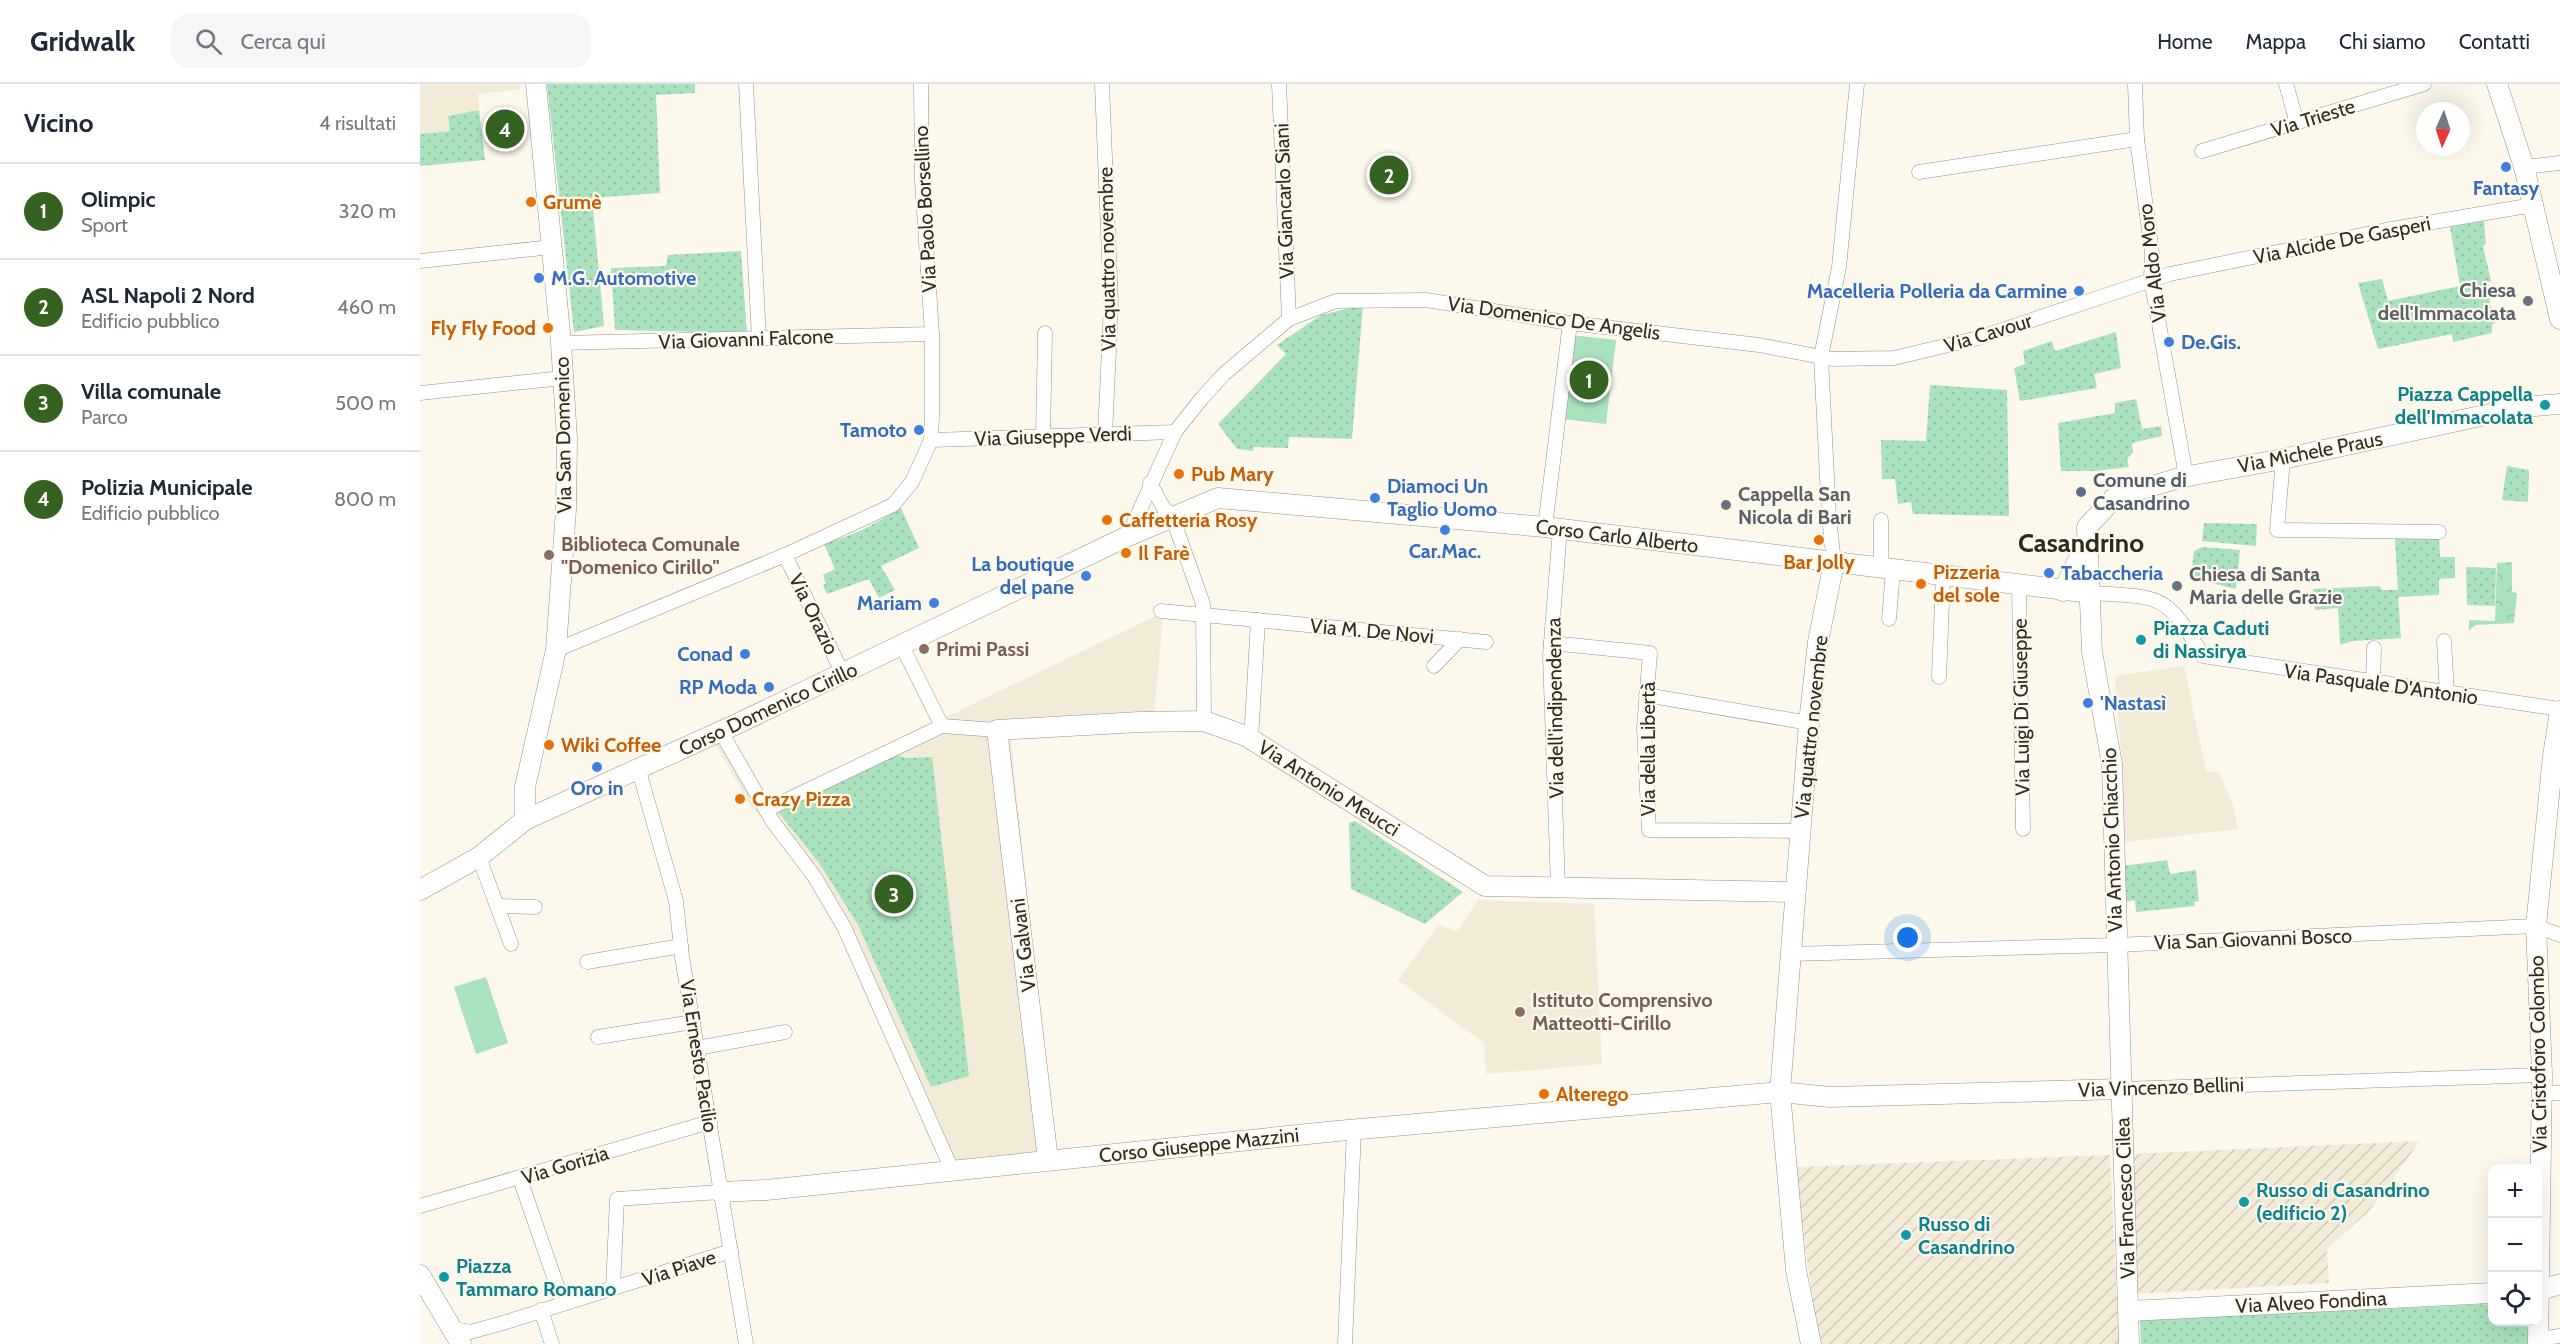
<!DOCTYPE html>
<html lang="it">
<meta charset="utf-8">
<style>
body{margin:0;font-family:Cabin,sans-serif;background:#f6f6f7;color:#1f2937}
.controls{position:absolute;right:18px;bottom:18px;display:grid;overflow:hidden;border-radius:12px;box-shadow:0 6px 24px #0002}
.controls button{width:54px;height:54px;display:grid;place-items:center;padding:0;border:0;border-bottom:2px solid #e0e1e3;background:#fff;color:#1f2937;font:30px sans-serif}
.compass{position:absolute;left:1996px;top:18px;width:54px;height:54px;border-radius:50%;background:#fff;box-shadow:0 6px 24px #0002;rotate:183deg}
.you{position:absolute;left:1488px;top:854px;width:21px;height:21px;margin:-15px;border:4px solid #fff;border-radius:50%;background:#1a73e8;box-shadow:0 0 0 9px #1a73e833}
.badge{display:grid;place-items:center;width:39px;height:39px;border-radius:50%;background:#366221;color:#fff;font-size:20px;font-weight:700}
.pin{position:absolute;translate:-50% -50%;border:3px solid #fff;box-shadow:0 2px 6px #0006}
.list{margin:0;padding:0;list-style:none}
h2{display:flex;justify-content:space-between;align-items:center;height:78px;margin:0;padding:0 24px;font-size:26px}
h2 small{font-size:20px;font-weight:400;color:#747a83}
.list li{display:grid;grid-template-columns:39px 1fr auto;gap:18px;align-items:center;box-sizing:border-box;height:96px;padding:0 24px;border-top:2px solid #e0e1e3}
.list b{display:block;font-size:22px;white-space:nowrap}
.list p{margin:0;font-size:20px;white-space:nowrap;color:#747a83}
.list em{font-size:20px;font-style:normal;color:#747a83}
.icon{flex:none;width:33px;height:33px;fill:none;stroke:currentColor;stroke-width:2;stroke-linecap:round;stroke-linejoin:round}
.map{position:relative;flex:none;width:2140px;height:1260px;overflow:hidden}
header{display:flex;align-items:center;gap:36px;box-sizing:border-box;height:84px;padding:0 30px;background:#fff;border-bottom:2px solid #e0e1e3}
header strong{font-size:28px}
nav{display:flex;gap:33px;margin-inline-start:auto;font-size:21px}
.search{width:420px;height:54px;background:#f6f6f7;display:flex;align-items:center;gap:15px;box-sizing:border-box;padding:0 21px;border-radius:18px;color:#747a83;font-size:22px}
main{display:flex}
aside{flex:1;background:#fff}
.map>svg:first-child{display:block}
.built{fill:#f1ebd7}
.industrial{fill:url(#industrial-furrows)}
.grass{fill:url(#grass-dots)}
.forest{fill:url(#forest-crowns)}
.pitch{fill:#aae2bd}
.lines{fill:none;stroke-linecap:round;stroke-linejoin:round}
.street-casing{stroke:#959286;stroke-width:15}
.secondary-casing{stroke:#959286;stroke-width:21}
.street{stroke:#fff;stroke-width:14}
.secondary{stroke:#fff;stroke-width:20}
.shop-dot{fill:#3f7fe0;stroke:#fcf8eb;stroke-width:2}
.food-dot{fill:#e8710a;stroke:#fcf8eb;stroke-width:2}
.worship-dot{fill:#6b7280;stroke:#fcf8eb;stroke-width:2}
.culture-dot{fill:#0f9aa8;stroke:#fcf8eb;stroke-width:2}
.service-dot{fill:#5c6f8a;stroke:#fcf8eb;stroke-width:2}
.education-dot{fill:#8d6e63;stroke:#fcf8eb;stroke-width:2}
.labels{text-anchor:middle;stroke-width:4.5;stroke-linejoin:round;paint-order:stroke}
.street-label{font-size:20px;fill:#2e2c27;stroke:#fcf8eb}
.shop-label{font-size:20px;font-weight:bold;fill:#366cbe;stroke:#fcf8eb;text-anchor:end}
.food-label{font-size:20px;font-weight:bold;fill:#c56008;stroke:#fcf8eb;text-anchor:start}
.worship-label{font-size:20px;font-weight:bold;fill:#5b616d;stroke:#fcf8eb;text-anchor:start}
.culture-label{font-size:20px;font-weight:bold;fill:#0d838f;stroke:#fcf8eb;text-anchor:start}
.service-label{font-size:20px;font-weight:bold;fill:#4e5e75;stroke:#fcf8eb;text-anchor:start}
.education-label{font-size:20px;font-weight:bold;fill:#785e54;stroke:#fcf8eb;text-anchor:start}
.district-label{font-size:26px;font-weight:bold;fill:#2d2a20;stroke:#fcf8eb}
</style>
<header>
<strong>Gridwalk</strong>
<div class="search"><svg class="icon" aria-label="search" viewBox="0 0 24 24"><circle cx="10" cy="10" r="6"/><path d="M15 15l6 6"/></svg>Cerca qui</div>
<nav><a>Home</a><a>Mappa</a><a>Chi siamo</a><a>Contatti</a></nav>
</header>
<main>
<aside>
<h2>Vicino<small>4 risultati</small></h2>
<ul class="list">
<li><span class="badge">1</span><div><b>Olimpic</b><p>Sport</p></div><em>320 m</em></li>
<li><span class="badge">2</span><div><b>ASL Napoli 2 Nord</b><p>Edificio pubblico</p></div><em>460 m</em></li>
<li><span class="badge">3</span><div><b>Villa comunale</b><p>Parco</p></div><em>500 m</em></li>
<li><span class="badge">4</span><div><b>Polizia Municipale</b><p>Edificio pubblico</p></div><em>800 m</em></li>
</ul>
</aside>
<div class="map">
<svg width="2140" height="1260" viewBox="0 0 2140 1260">
<defs>
<pattern id="industrial-furrows" width="10" height="10" patternUnits="userSpaceOnUse" patternTransform="scale(1.5)"><rect width="10" height="10" fill="#f1ebd7"/><path d="M-1 1l2-2M0 10L10 0M9 11l2-2" fill="none" stroke="#cfcab9"/></pattern>
<pattern id="grass-dots" width="8" height="8" patternUnits="userSpaceOnUse" patternTransform="scale(1.5)"><rect width="8" height="8" fill="#aae2bd"/><path d="M2 2h.1M6 6h.1" fill="none" stroke="#93c2a2" stroke-width="1.8" stroke-linecap="round"/></pattern>
<pattern id="forest-crowns" width="20" height="18" patternUnits="userSpaceOnUse" patternTransform="scale(1.5)"><rect width="20" height="18" fill="#aae2bd"/><path d="M2 6a3 3 0 1 1 6 0M12 15a3 3 0 1 1 6 0" fill="none" stroke="#93c2a2"/></pattern>
</defs>
<rect width="100%" height="100%" fill="#fcf8eb"/>
<!-- built -->
<g class="built">
<polygon points="0,0 100,0 101,5 58,10 59,26 28,32 30,47 0,50"/>
<polygon points="737,531 743,532 733,644 593,654 591,658 635,1070 523,1082 418,844 387,791 356,747 331,723 294,657 309,651 344,718 512,641 480,576 494,570 526,633"/>
<polygon points="1764,582 1786,687 1799,689 1813,721 1818,745 1705,758 1699,701 1703,700 1695,592"/>
<polygon points="1058,816 1174,820 1182,980 1066,990 1064,959 978,896 1019,841 1037,847"/>
</g>
<!-- industrial -->
<g class="industrial">
<polygon points="2000,1057 1949,1127 1907,1165 1909,1199 1716,1210 1712,1070"/>
<polygon points="1690,1071 1699,1260 1399,1260 1374,1083"/>
</g>
<!-- grass -->
<g class="grass">
<polygon points="127,0 275,0 275,9 236,11 240,109 172,114 184,242 154,248"/>
<polygon points="59,26 65,76 0,82 0,50 30,47 28,32"/>
<polygon points="2064,137 2066,160 2063,162 2071,197 2068,198 2070,220 2077,238 2072,240 2072,249 2033,258 2032,250 1958,265 1938,199 1962,195 1968,217 2040,202 2030,143"/>
<polygon points="321,167 327,249 195,246 191,184 246,182 248,171"/>
<polygon points="943,221 932,355 869,353 868,364 833,363 833,367 817,365 798,340 866,270 857,261 901,231"/>
<polygon points="1696,248 1701,284 1674,290 1677,304 1600,317 1594,284 1605,280 1603,267 1632,257 1635,267"/>
<polygon points="1510,301 1587,306 1589,432 1493,430 1491,418 1478,420 1475,395 1462,395 1461,356 1506,357"/>
<polygon points="1716,315 1722,345 1741,342 1742,352 1712,359 1713,368 1707,375 1709,383 1676,387 1641,387 1638,339 1695,329 1695,319"/>
<polygon points="2087,382 2109,386 2108,418 2082,416"/>
<path d="M481,424L499,464L461,482L475,506L459,514L449,495L407,510L403,501L406,500L403,491L415,485L403,458C431,455 457,438 481,424Z"/>
<polygon points="1784,439 1837,440 1836,462 1782,457"/>
<polygon points="2019,454 2020,473 2035,473 2035,494 2019,495 2019,511 1978,513 1981,554 1933,557 1920,561 1918,524 1895,526 1893,505 1959,502 1962,506 1978,506 1975,455"/>
<polygon points="1782,463 1820,466 1816,505 1771,494 1774,467"/>
<polygon points="2046,483 2076,484 2075,522 2047,521"/>
<polygon points="477,671 485,674 512,673 549,992 511,1003 438,841 400,780 355,724"/>
<polygon points="935,737 1043,808 1005,840 931,805 929,739"/>
<polygon points="1747,776 1750,790 1776,786 1779,817 1774,818 1775,822 1716,828 1715,816 1703,818 1702,782"/>
<polygon points="2072,1220 2072,1238 2110,1238 2109,1260 1721,1260 1720,1236"/>
</g>
<!-- forest -->
<polygon class="forest" points="2092,478 2092,508 2097,509 2094,539 2056,541 2049,546 2049,536 2075,537 2077,479"/>
<!-- pitch -->
<g class="pitch">
<polygon points="1151,251 1196,256 1186,340 1142,335"/>
<polygon points="66,893 88,959 56,970 34,903"/>
</g>
<g class="lines">
<!-- street casing -->
<g class="street-casing">
<g id="street">
<polyline points="326,0 339,255"/>
<polyline points="682,0 691,221 685,351"/>
<polyline points="859,0 869,235"/>
<polyline points="1715,0 1717,55 1732,169 1731,195 1766,392"/>
<polyline points="1866,0 1877,39"/>
<polyline points="1782,67 2004,0"/>
<polyline points="2104,83 2140,79"/>
<polyline points="1499,88 1717,55"/>
<polyline points="0,177 132,163"/>
<polyline points="141,259 512,250"/>
<polyline points="0,309 143,294"/>
<polyline points="623,352 625,249"/>
<polyline points="511,356 755,348"/>
<polyline points="1863,375 1857,446 2019,448"/>
<polyline points="730,399 743,423 752,432 783,520 784,637"/>
<polyline points="1461,436 1461,485"/>
<polyline points="1125,443 1150,239"/>
<polyline points="708,452 755,348 782,314 804,290 869,235 916,217 1006,216 1150,239 1339,261 1412,275 1474,274 1558,254 1750,190 1966,146 2113,121"/>
<polyline points="365,471 423,590"/>
<polyline points="1414,478 1409,434 1401,273 1419,183 1437,0"/>
<polyline points="1599,501 1603,745"/>
<path d="M1671,509C1741,513 1746,509 1783,572L2140,625"/>
<polyline points="741,527 1066,558"/>
<polyline points="1469,535 1473,486"/>
<polyline points="2024,557 2027,609"/>
<polyline points="1131,559 1230,569 1224,644 1229,746 1380,747"/>
<polyline points="482,562 522,642"/>
<polyline points="136,566 365,471 473,421 492,398 511,356 512,331 512,250 502,96 501,0"/>
<polyline points="1014,582 1040,555"/>
<polyline points="1519,593 1523,493"/>
<polyline points="1953,599 1954,564"/>
<polyline points="1226,611 1389,639"/>
<polyline points="522,642 577,646"/>
<polyline points="301,648 353,738 394,792 424,843 532,1086"/>
<polyline points="831,656 838,536"/>
<polyline points="219,687 256,817 262,873 326,1260"/>
<polyline points="346,726 522,642"/>
<polyline points="59,773 91,860"/>
<polyline points="1138,803 1130,571 1140,445"/>
<polyline points="79,822 115,823"/>
<polyline points="1370,870 1695,861 2116,842 2140,851"/>
<polyline points="167,878 261,862"/>
<polyline points="178,953 273,938"/>
<polyline points="277,964 365,948"/>
<polyline points="1701,1005 2122,991"/>
<polyline points="2121,1009 2140,1009"/>
<polyline points="100,1095 143,1219"/>
<polyline points="0,1122 290,1038"/>
<polyline points="193,1204 197,1115 300,1108"/>
<polyline points="121,1226 132,1260"/>
<polyline points="34,1245 50,1248 83,1239 311,1167"/>
<polyline points="2118,1255 2140,1252"/>
<polyline points="925,1260 934,1046"/>
</g>
</g>
<!-- secondary casing -->
<g class="secondary-casing">
<g id="secondary">
<polyline points="2077,0 2104,83 2140,235"/>
<polyline points="1643,507 1666,460"/>
<polyline points="105,736 105,703 136,566 146,425 147,355 141,259 116,0"/>
<polyline points="0,806 59,773 105,736 319,639 708,452 798,414 1125,443 1671,509"/>
<polyline points="628,1076 577,646 720,638 784,637 826,652 1065,802 1375,808"/>
<polyline points="300,1108 346,1106 917,1047 1360,1008 1410,1013 1701,1005"/>
<polyline points="0,1191 41,1260"/>
<polyline points="2118,1207 2140,1200"/>
<polyline points="1709,1227 2072,1209"/>
<polyline points="1391,1260 1376,1186 1360,1008 1389,639 1398,558 1414,478"/>
<polyline points="1709,1260 1692,680 1672,568 1667,443 1695,413 1763,393 1863,375 2102,323 2140,320"/>
<polyline points="2118,1260 2122,991 2116,842 2133,672 2140,627"/>
</g>
</g>
<!-- street -->
<use href="#street" class="street"/>
<!-- secondary -->
<use href="#secondary" class="secondary"/>
</g>
<!-- markers -->
<g class="shop-dot">
<circle cx="2086" cy="83" r="6"/>
<circle cx="119" cy="194" r="6"/>
<circle cx="1659" cy="207" r="6"/>
<circle cx="1749" cy="258" r="6"/>
<circle cx="499" cy="346" r="6"/>
<circle cx="955" cy="414" r="6"/>
<circle cx="1025" cy="446" r="6"/>
<circle cx="1629" cy="489" r="6"/>
<circle cx="666" cy="492" r="6"/>
<circle cx="514" cy="519" r="6"/>
<circle cx="325" cy="570" r="6"/>
<circle cx="349" cy="603" r="6"/>
<circle cx="1668" cy="619" r="6"/>
<circle cx="177" cy="683" r="6"/>
</g>
<g class="food-dot">
<circle cx="111" cy="118" r="6"/>
<circle cx="128" cy="244" r="6"/>
<circle cx="759" cy="390" r="6"/>
<circle cx="687" cy="436" r="6"/>
<circle cx="1399" cy="456" r="6"/>
<circle cx="706" cy="469" r="6"/>
<circle cx="1501" cy="500" r="6"/>
<circle cx="129" cy="661" r="6"/>
<circle cx="320" cy="715" r="6"/>
<circle cx="1124" cy="1010" r="6"/>
</g>
<g class="worship-dot">
<circle cx="2108" cy="217" r="6"/>
<circle cx="1306" cy="421" r="6"/>
<circle cx="1757" cy="502" r="6"/>
</g>
<g class="culture-dot">
<circle cx="2125" cy="321" r="6"/>
<circle cx="1721" cy="556" r="6"/>
<circle cx="1824" cy="1118" r="6"/>
<circle cx="1486" cy="1151" r="6"/>
<circle cx="24" cy="1193" r="6"/>
</g>
<circle class="service-dot" cx="1661" cy="408" r="6"/>
<g class="education-dot">
<circle cx="129" cy="471" r="6"/>
<circle cx="504" cy="565" r="6"/>
<circle cx="1100" cy="928" r="6"/>
</g>
<g class="labels">
<!-- street labels -->
<g class="street-label">
<text transform="translate(1893 34) rotate(-17)" y="7">Via Trieste</text>
<text transform="translate(864 117) rotate(-92)" y="7">Via Giancarlo Siani</text>
<text transform="translate(505 125) rotate(-93)" y="7">Via Paolo Borsellino</text>
<text transform="translate(1922 156) rotate(-11)" y="7">Via Alcide De Gasperi</text>
<text transform="translate(687 175) rotate(-91)" y="7">Via quattro novembre</text>
<text transform="translate(1732 179) rotate(-97)" y="7">Via Aldo Moro</text>
<text transform="translate(1134 234) rotate(8)" y="7">Via Domenico De Angelis</text>
<text transform="translate(1568 249) rotate(-17)" y="7">Via Cavour</text>
<text transform="translate(326 255) rotate(-2)" y="7">Via Giovanni Falcone</text>
<text transform="translate(143 351) rotate(-91)" y="7">Via San Domenico</text>
<text transform="translate(633 352) rotate(-2)" y="7">Via Giuseppe Verdi</text>
<text transform="translate(1890 368) rotate(-11)" y="7">Via Michele Praus</text>
<text transform="translate(1197 452) rotate(7)" y="7">Corso Carlo Alberto</text>
<text transform="translate(394 530) rotate(64)" y="7">Via Orazio</text>
<text transform="translate(952 547) rotate(5)" y="7">Via M. De Novi</text>
<text transform="translate(1961 600) rotate(8)" y="7">Via Pasquale D'Antonio</text>
<text transform="translate(1601 623) rotate(-91)" y="7">Via Luigi Di Giuseppe</text>
<text transform="translate(1135 624) rotate(-91)" y="7">Via dell'indipendenza</text>
<text transform="translate(348 625) rotate(-25)" y="7">Corso Domenico Cirillo</text>
<text transform="translate(1391 643) rotate(-84)" y="7">Via quattro novembre</text>
<text transform="translate(1228 665) rotate(-90)" y="7">Via della Libertà</text>
<text transform="translate(909 704) rotate(32)" y="7">Via Antonio Meucci</text>
<text transform="translate(1692 756) rotate(-92)" y="7">Via Antonio Chiacchio</text>
<text transform="translate(1833 855) rotate(-2)" y="7">Via San Giovanni Bosco</text>
<text transform="translate(603 861) rotate(-97)" y="7">Via Galvani</text>
<text transform="translate(2118 970) rotate(-91)" y="7">Via Cristoforo Colombo</text>
<text transform="translate(279 972) rotate(81)" y="7">Via Ernesto Pacilio</text>
<text transform="translate(1741 1003) rotate(-2)" y="7">Via Vincenzo Bellini</text>
<text transform="translate(779 1061) rotate(-6)" y="7">Corso Giuseppe Mazzini</text>
<text transform="translate(145 1081) rotate(-17)" y="7">Via Gorizia</text>
<text transform="translate(1705 1114) rotate(-92)" y="7">Via Francesco Cilea</text>
<text transform="translate(259 1184) rotate(-18)" y="7">Via Piave</text>
<text transform="translate(1891 1218) rotate(-3)" y="7">Via Alveo Fondina</text>
</g>
<!-- shop labels -->
<g class="shop-label">
<text x="2086" y="111" text-anchor="middle">Fantasy</text>
<text x="131" y="201" text-anchor="start">M.G. Automotive</text>
<text x="1647" y="214">Macelleria Polleria da Carmine</text>
<text x="1761" y="265" text-anchor="start">De.Gis.</text>
<text x="487" y="353">Tamoto</text>
<text x="967" y="409" text-anchor="start">Diamoci Un<tspan x="967" dy="23">Taglio Uomo</tspan></text>
<text x="1025" y="474" text-anchor="middle">Car.Mac.</text>
<text x="654" y="487">La boutique<tspan x="654" dy="23">del pane</tspan></text>
<text x="1641" y="496" text-anchor="start">Tabaccheria</text>
<text x="502" y="526">Mariam</text>
<text x="313" y="577">Conad</text>
<text x="337" y="610">RP Moda</text>
<text x="1680" y="626" text-anchor="start">'Nastasì</text>
<text x="177" y="711" text-anchor="middle">Oro in</text>
</g>
<!-- food labels -->
<g class="food-label">
<text x="123" y="125">Grumè</text>
<text x="116" y="251" text-anchor="end">Fly Fly Food</text>
<text x="771" y="397">Pub Mary</text>
<text x="699" y="443">Caffetteria Rosy</text>
<text x="718" y="476">Il Farè</text>
<text x="1399" y="485" text-anchor="middle">Bar Jolly</text>
<text x="1513" y="495">Pizzeria<tspan x="1513" dy="23">del sole</tspan></text>
<text x="141" y="668">Wiki Coffee</text>
<text x="332" y="722">Crazy Pizza</text>
<text x="1136" y="1017">Alterego</text>
</g>
<!-- worship labels -->
<g class="worship-label">
<text x="2096" y="213" text-anchor="end">Chiesa<tspan x="2096" dy="23">dell'Immacolata</tspan></text>
<text x="1318" y="417">Cappella San<tspan x="1318" dy="23">Nicola di Bari</tspan></text>
<text x="1769" y="497">Chiesa di Santa<tspan x="1769" dy="23">Maria delle Grazie</tspan></text>
</g>
<!-- culture labels -->
<g class="culture-label">
<text x="2113" y="317" text-anchor="end">Piazza Cappella<tspan x="2113" dy="23">dell'Immacolata</tspan></text>
<text x="1733" y="551">Piazza Caduti<tspan x="1733" dy="23">di Nassirya</tspan></text>
<text x="1836" y="1113">Russo di Casandrino<tspan x="1836" dy="23">(edificio 2)</tspan></text>
<text x="1498" y="1147">Russo di<tspan x="1498" dy="23">Casandrino</tspan></text>
<text x="36" y="1189">Piazza<tspan x="36" dy="23">Tammaro Romano</tspan></text>
</g>
<!-- service labels -->
<g class="service-label">
<text x="1673" y="403">Comune di<tspan x="1673" dy="23">Casandrino</tspan></text>
</g>
<!-- education labels -->
<g class="education-label">
<text x="141" y="467">Biblioteca Comunale<tspan x="141" dy="23">"Domenico Cirillo"</tspan></text>
<text x="516" y="572">Primi Passi</text>
<text x="1112" y="923">Istituto Comprensivo<tspan x="1112" dy="23">Matteotti-Cirillo</tspan></text>
</g>
<!-- district labels -->
<g class="district-label">
<text x="1661" y="468">Casandrino</text>
</g>
</g>
</svg>
<div class="controls">
<button>+</button>
<button>−</button>
<button><svg class="icon" aria-label="locate" viewBox="0 0 24 24"><circle cx="12" cy="12" r="6"/><path d="M12 2v4M12 18v4M2 12h4M18 12h4"/></svg></button>
</div>
<svg class="compass" viewBox="-18 -18 36 36"><path d="M0-13l5 13h-10z" fill="#e53935"/><path d="M0 13l5-13h-10z" fill="#747a83"/></svg>
<div class="you"></div>
<div class="pin badge" style="left:1169px;top:296px">1</div>
<div class="pin badge" style="left:969px;top:91px">2</div>
<div class="pin badge" style="left:474px;top:810px">3</div>
<div class="pin badge" style="left:85px;top:45px">4</div>
</div>
</main>
